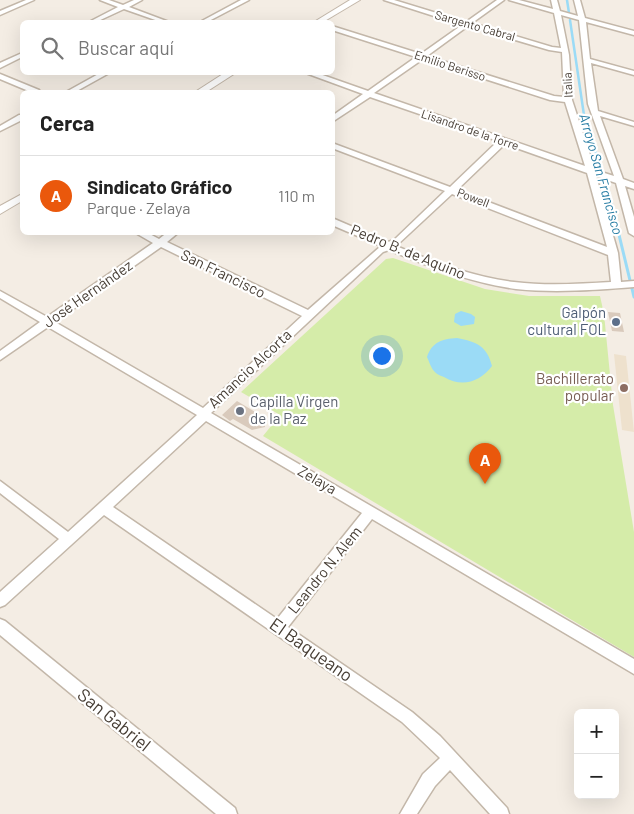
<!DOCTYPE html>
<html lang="es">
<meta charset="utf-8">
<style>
body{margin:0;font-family:Barlow,sans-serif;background:#f2f2f2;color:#222}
.controls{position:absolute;right:15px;bottom:15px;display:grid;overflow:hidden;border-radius:8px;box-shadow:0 5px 20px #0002}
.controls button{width:45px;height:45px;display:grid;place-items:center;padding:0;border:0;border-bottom:1px solid #e0e0e0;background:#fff;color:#222;font:25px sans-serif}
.you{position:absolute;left:381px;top:355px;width:18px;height:18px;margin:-12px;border:4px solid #fff;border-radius:50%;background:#1a73e8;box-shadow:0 0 0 8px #1a73e833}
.badge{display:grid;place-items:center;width:32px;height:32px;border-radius:50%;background:#ea580c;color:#fff;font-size:16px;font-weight:700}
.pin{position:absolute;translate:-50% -41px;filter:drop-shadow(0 1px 2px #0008)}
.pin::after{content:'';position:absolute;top:26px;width:18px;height:15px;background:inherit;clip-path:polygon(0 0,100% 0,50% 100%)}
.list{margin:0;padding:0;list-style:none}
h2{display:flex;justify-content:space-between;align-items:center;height:65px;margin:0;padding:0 20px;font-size:21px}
h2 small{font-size:16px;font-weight:400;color:#767676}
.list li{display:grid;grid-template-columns:32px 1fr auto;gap:15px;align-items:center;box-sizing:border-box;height:80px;padding:0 20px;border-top:1px solid #e0e0e0}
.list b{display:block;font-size:19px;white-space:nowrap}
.list p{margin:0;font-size:16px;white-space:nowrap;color:#767676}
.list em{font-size:16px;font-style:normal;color:#767676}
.icon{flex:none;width:28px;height:28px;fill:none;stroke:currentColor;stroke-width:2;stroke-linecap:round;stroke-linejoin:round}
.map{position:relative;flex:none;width:634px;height:814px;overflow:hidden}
.search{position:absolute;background:#fff;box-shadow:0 5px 20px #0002;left:20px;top:20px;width:315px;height:55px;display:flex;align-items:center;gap:12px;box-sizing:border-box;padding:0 18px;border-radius:8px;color:#767676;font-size:19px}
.panel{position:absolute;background:#fff;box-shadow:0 5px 20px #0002;left:20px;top:90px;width:315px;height:145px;border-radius:8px}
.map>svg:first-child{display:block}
.education{fill:#eee1cd}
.green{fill:#d5eca9}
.water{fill:#9bdbf6}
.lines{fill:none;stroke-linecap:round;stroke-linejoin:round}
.stream-far1{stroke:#9bdbf6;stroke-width:2.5}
.stream{stroke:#9bdbf6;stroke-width:3}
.building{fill:#d9cabc}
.minor-casing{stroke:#c3b7a9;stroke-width:3}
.tertiary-casing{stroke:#c3b7a9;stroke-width:2}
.minor{fill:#fff;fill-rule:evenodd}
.tertiary{fill:#fff;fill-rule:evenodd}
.service-dot{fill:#5c6f8a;stroke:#fff;stroke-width:2}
.education-dot{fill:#8d6e63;stroke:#fff;stroke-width:2}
.worship-dot{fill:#6b7280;stroke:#fff;stroke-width:2}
.labels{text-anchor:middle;stroke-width:4.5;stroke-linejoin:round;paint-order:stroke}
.far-street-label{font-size:12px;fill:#463d34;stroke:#fff}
.far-water-label{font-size:14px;font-style:italic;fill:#2179a1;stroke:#fff}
.street-label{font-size:15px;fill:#463d34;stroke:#fff}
.service-label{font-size:15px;fill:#4e5e75;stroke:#fff;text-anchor:end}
.education-label{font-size:15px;fill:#785e54;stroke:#fff;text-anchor:end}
.worship-label{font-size:15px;fill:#5b616d;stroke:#fff;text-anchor:start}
.near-street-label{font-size:18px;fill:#463d34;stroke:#fff}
</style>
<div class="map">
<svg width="634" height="814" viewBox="0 0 634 814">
<rect width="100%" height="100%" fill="#f4ede4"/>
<!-- education -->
<polygon class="education" points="614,354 626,356 634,432 622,430"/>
<!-- green -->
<polygon class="green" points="393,258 485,289 529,296 600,296 604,314 613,405 634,532 634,657 263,436 280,415 241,392 386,259"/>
<!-- water -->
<g class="water">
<polygon points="461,311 471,314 475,317 474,324 461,326 454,322 455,314"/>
<path d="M457,338C477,342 487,346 492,366C480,382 462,388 444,377C441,376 436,374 434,371C431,368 429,361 427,357C432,342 442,339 457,338Z"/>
</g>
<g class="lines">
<!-- stream-far1 -->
<g class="stream-far1">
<polyline points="567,0 569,13"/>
<polyline points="570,20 585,122 591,138"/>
</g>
<!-- stream -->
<polyline class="stream" points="590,137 607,185 634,297"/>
</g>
<!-- building -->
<g class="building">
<polygon points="608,312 620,313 624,332 612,331"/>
<polygon points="237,401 265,418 265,427 252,430 233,419 230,421 222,415"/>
</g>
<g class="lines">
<!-- minor casing -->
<g class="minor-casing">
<g id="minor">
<polygon points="26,0 34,0 0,15 0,11"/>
<polygon points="100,0 109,0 123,5 134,0 142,0 129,7 169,22 161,22 124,9 96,22 89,22 118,7"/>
<polygon points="241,0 249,0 207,22 200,22"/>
<path d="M384,0H394L466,22L497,0H504L472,23L552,47L561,48L554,13L509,0H519L553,9L551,0H557L560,11L578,16L574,0H580L585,18L634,31V35L586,22L590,59L634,71V75L591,63L598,111L634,122V126L600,116L623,179L634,183V189L625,186L634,217V236L629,233L616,183L596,176L618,253L621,282L634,281V287C595,290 555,293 516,289C472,283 429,267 389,250L383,252L211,413L634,659V674L372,519L288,627L412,712L440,736L507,808L509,814H490L450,770L435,786L417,814H400L423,774L440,758L402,722L104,515L5,605L0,607V592L59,539L0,493V481L68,532L197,415L48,327L0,360V351L40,322L0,298V291L47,317L153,243L134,232H146L159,239L168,232H179L167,242L308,310L381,246L332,225V218L388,242L394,240L445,191L332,148V143L450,187L498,141L370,97L332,122V116L363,94L303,72H314L368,91L416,57L332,30V26L421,54L462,25ZM561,15L579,20L588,104L614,176L595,170L572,100L569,55ZM468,26L549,50L562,52L564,97L554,96L427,56ZM423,59L550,100L565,102L585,166L374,93ZM505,144L587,173L607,247L457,190ZM452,194L608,255L611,282C579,284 546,286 514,282C473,277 434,262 396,246ZM161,247L302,316L203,408L55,322ZM206,421L362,513L277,619L113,507Z"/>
<polygon points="22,53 22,57 0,68 0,63"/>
<polygon points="102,72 111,72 75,92 66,92"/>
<polygon points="0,74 39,90 40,92 31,92 0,79"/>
<polygon points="19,115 22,115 22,120 0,131 0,126"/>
<polygon points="0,619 5,621 235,808 237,814 216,814 0,635"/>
</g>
</g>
<!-- tertiary casing -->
<g class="tertiary-casing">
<g id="tertiary">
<polygon points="350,0 360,0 323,22 314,22"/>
<polygon points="226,72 237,72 206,92 195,92"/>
<polygon points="22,194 22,201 0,214 0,206"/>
</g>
</g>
<!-- minor -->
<use href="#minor" class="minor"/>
<!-- tertiary -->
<use href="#tertiary" class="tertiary"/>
</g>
<!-- markers -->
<circle class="service-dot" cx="616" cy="322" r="5"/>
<circle class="education-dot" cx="624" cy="388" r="5"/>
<circle class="worship-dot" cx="240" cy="411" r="5"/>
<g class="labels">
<!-- far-street labels -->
<g class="far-street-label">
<text transform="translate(475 26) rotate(16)" y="4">Sargento Cabral</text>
<text transform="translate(450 66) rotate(18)" y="4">Emilio Berisso</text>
<text transform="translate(568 85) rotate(-93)" y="4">Italia</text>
<text transform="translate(470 130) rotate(19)" y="4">Lisandro de la Torre</text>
<text transform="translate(473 198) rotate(21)" y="4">Powell</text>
</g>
<!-- far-water labels -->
<g class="far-water-label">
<text transform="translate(601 174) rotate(74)" y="5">Arroyo San Francisco</text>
</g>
<!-- street labels -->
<g class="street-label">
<text transform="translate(408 252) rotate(22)" y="5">Pedro B. de Aquino</text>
<text transform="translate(223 274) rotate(26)" y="5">San Francisco</text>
<text transform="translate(88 294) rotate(-35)" y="5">José Hernández</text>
<text transform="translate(250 369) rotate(-43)" y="5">Amancio Alcorta</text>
<text transform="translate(317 480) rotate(30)" y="5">Zelaya</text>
<text transform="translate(325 570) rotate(-51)" y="5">Leandro N. Alem</text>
</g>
<!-- service labels -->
<g class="service-label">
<text x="606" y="318">Galpón<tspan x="606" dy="17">cultural FOL</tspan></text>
</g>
<!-- education labels -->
<g class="education-label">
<text x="614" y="384">Bachillerato<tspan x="614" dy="17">popular</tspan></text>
</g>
<!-- worship labels -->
<g class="worship-label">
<text x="250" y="407">Capilla Virgen<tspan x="250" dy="17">de la Paz</tspan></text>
</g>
<!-- near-street labels -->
<g class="near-street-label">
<text transform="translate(311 650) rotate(35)" y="6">El Baqueano</text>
<text transform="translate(114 720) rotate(39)" y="6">San Gabriel</text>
</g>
</g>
</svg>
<div class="controls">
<button>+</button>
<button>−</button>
</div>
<div class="you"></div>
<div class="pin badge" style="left:485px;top:484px">A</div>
<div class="search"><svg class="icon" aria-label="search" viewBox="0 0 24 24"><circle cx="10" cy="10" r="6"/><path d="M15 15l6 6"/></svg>Buscar aquí</div>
<section class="panel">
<h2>Cerca<small></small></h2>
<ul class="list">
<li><span class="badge">A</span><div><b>Sindicato Gráfico</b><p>Parque · Zelaya</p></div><em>110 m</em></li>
</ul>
</section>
</div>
